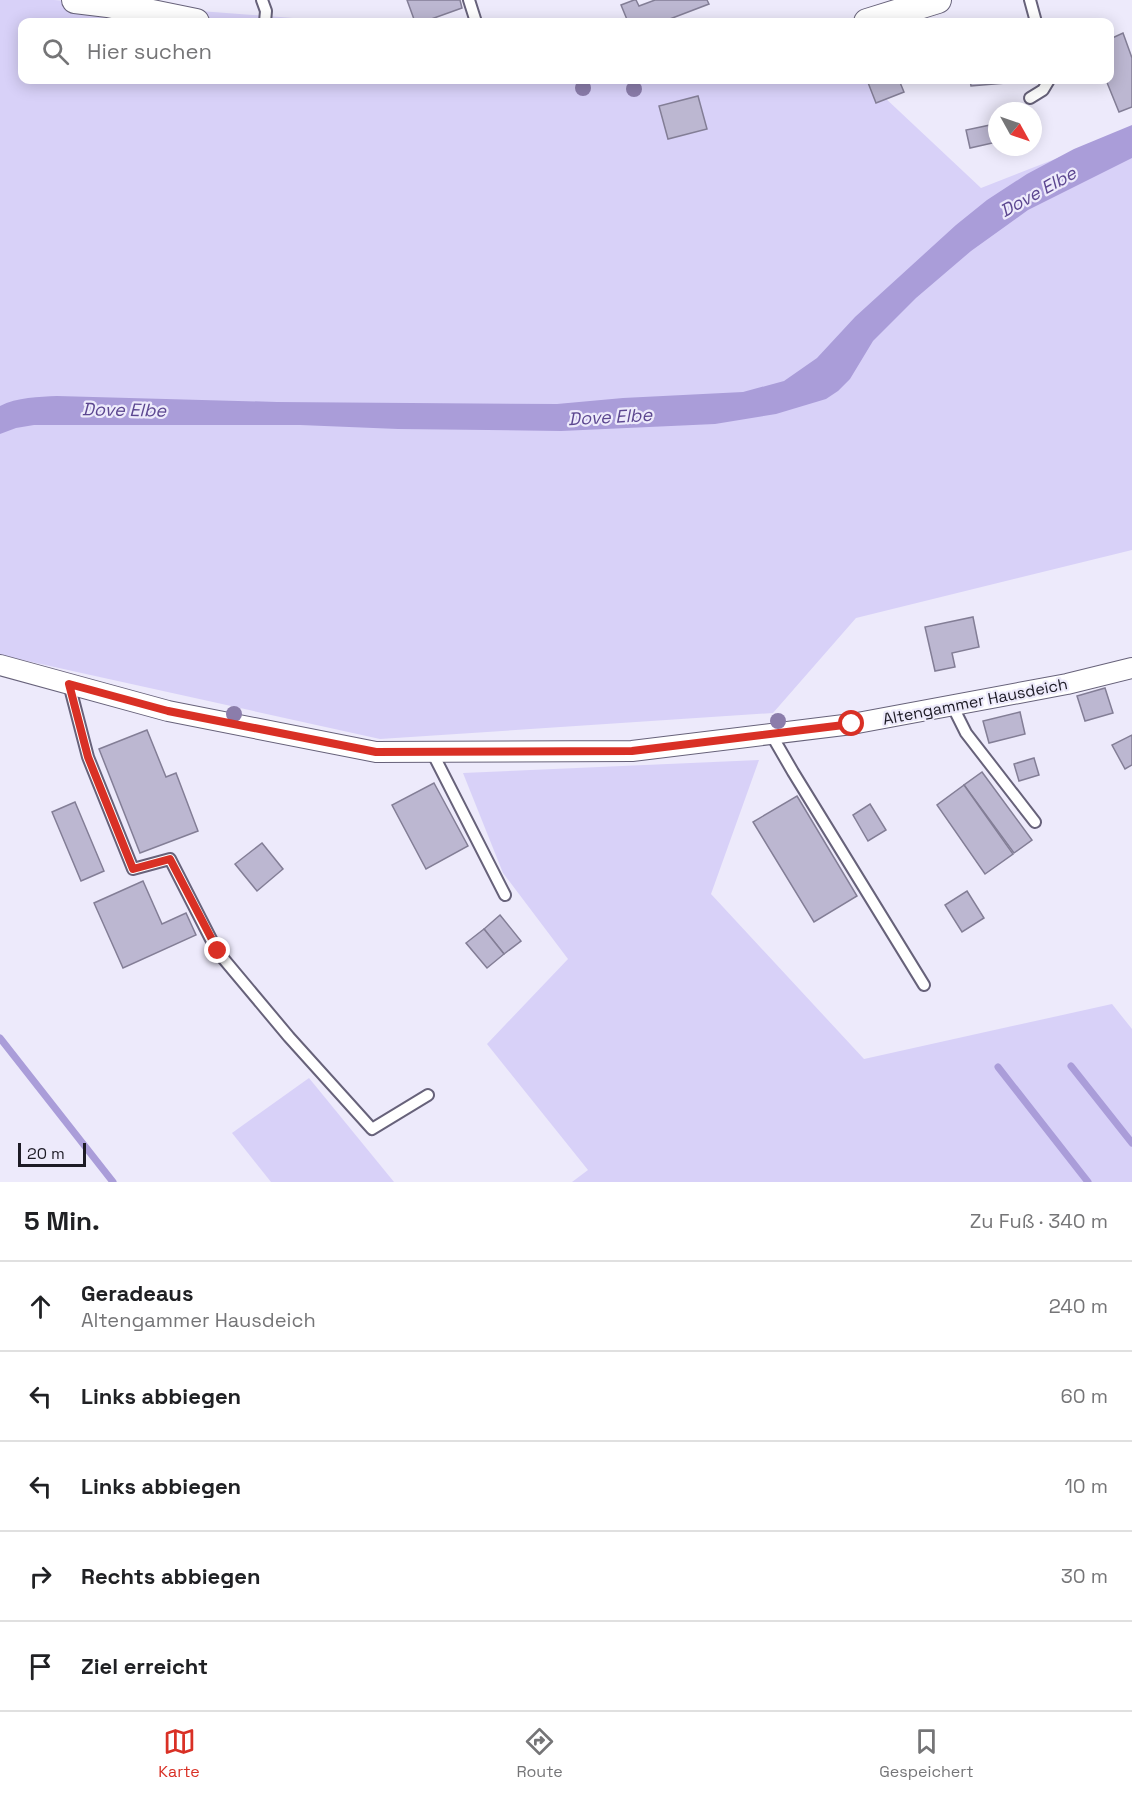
<!DOCTYPE html>
<html lang="de">
<meta charset="utf-8">
<style>
body{margin:0;font-family:"Space Grotesk",sans-serif;background:#f2f2f2;color:#202124}
.compass{position:absolute;left:988px;top:102px;width:54px;height:54px;border-radius:50%;background:#fff;box-shadow:0 3px 15px #0003;rotate:130deg}
.scale{position:absolute;left:18px;bottom:15px;width:68px;box-sizing:border-box;padding-left:6px;border:3px solid #1d1b25;border-top:0;font-size:16px;line-height:21px;white-space:nowrap;color:#1d1b25;-webkit-text-stroke:4px #edeafb;paint-order:stroke}
.stop{position:absolute;width:18px;height:18px;margin:-14px;border:4px solid #d93025;border-radius:50%;background:#fff}
.stop.end{background:#d93025;border-color:#fff;box-shadow:0 2px 6px #0008}
.list{margin:0;padding:0;list-style:none}
h2{display:flex;justify-content:space-between;align-items:center;height:78px;margin:0;padding:0 24px;font-size:26px}
h2 small{font-size:20px;font-weight:400;color:#757577}
.list li{display:grid;grid-template-columns:39px 1fr auto;gap:18px;align-items:center;box-sizing:border-box;height:90px;padding:0 24px;border-top:2px solid #e0e0e0}
.list b{display:block;font-size:22px;white-space:nowrap}
.list p{margin:0;font-size:20px;white-space:nowrap;color:#757577}
.list em{font-size:20px;font-style:normal;color:#757577}
.icon{flex:none;width:33px;height:33px;fill:none;stroke:currentColor;stroke-width:2;stroke-linecap:round;stroke-linejoin:round}
.map{position:relative;flex:none;width:1132px;height:1182px;overflow:hidden}
.search{position:absolute;background:#fff;box-shadow:0 3px 15px #0003;left:18px;right:18px;top:18px;height:66px;display:flex;align-items:center;gap:15px;box-sizing:border-box;padding:0 21px;border-radius:12px;color:#757577;font-size:22px}
.sheet{height:528px;background:#fff}
nav{display:flex;justify-content:space-around;align-items:center;box-sizing:border-box;height:84px;border-top:2px solid #e0e0e0;background:#fff;font-size:16px;color:#757577}
nav a{display:grid;justify-items:center;gap:3px}
nav .on{color:#d93025}
.map>svg:first-child{display:block}
.green{fill:#d8d1f8}
.water{fill:#aa9dd9}
.lines{fill:none;stroke-linecap:round;stroke-linejoin:round}
.stream{stroke:#aa9dd9;stroke-width:7}
.building{fill:#bcb7d1;stroke:#837e96;stroke-width:1.5}
.service-casing{stroke:#67627a;stroke-width:14}
.minor-casing{stroke:#67627a;stroke-width:22}
.tertiary-casing{stroke:#67627a;stroke-width:28}
.service{stroke:#fff;stroke-width:10}
.minor{stroke:#fff;stroke-width:20}
.tertiary{stroke:#fff;stroke-width:26}
.tree{fill:#8b7dab}
.route{stroke:#d93025;stroke-width:8}
.labels{text-anchor:middle;stroke-width:4.5;stroke-linejoin:round;paint-order:stroke}
.street-label{font-size:16px;fill:#1d1b25;stroke:#edeafb}
.water-label{font-size:18px;font-style:italic;fill:#5c4790;stroke:#edeafb}
</style>
<div class="map">
<svg width="1132" height="1182" viewBox="0 0 1132 1182">
<rect width="100%" height="100%" fill="#edeafb"/>
<!-- green -->
<g class="green">
<polygon points="0,0 54,0 345,22 22,22 22,80 866,80 981,188 1132,129 1132,550 856,618 773,713 380,739 0,655"/>
<polygon points="759,760 711,894 864,1059 1112,1004 1132,1029 1132,1182 572,1182 588,1170 487,1044 568,959 503,873 463,773"/>
<polygon points="309,1078 394,1182 271,1182 232,1133"/>
</g>
<!-- water -->
<path class="water" d="M1132,125V158L1028,210L971,251L916,298L873,341L850,379L838,391L826,399L776,414L715,424L561,431L398,429L300,425H34L16,428L0,434V406C17,397 39,397 57,396L277,402L557,404L623,398L743,392L784,381L817,358L855,317L956,225L987,200L1027,174L1074,149Z"/>
<g class="lines">
<!-- stream -->
<g class="stream">
<polyline points="0,1038 113,1182"/>
<polyline points="1071,1066 1132,1143"/>
<polyline points="998,1067 1088,1182"/>
</g>
</g>
<!-- building -->
<g class="building">
<polygon points="407,0 460,0 462,8 423,22 415,22"/>
<polygon points="634,0 636,0 639,6 655,0 707,0 709,4 662,22 628,22 621,5"/>
<polygon points="1123,33 1132,58 1132,107 1119,112 1106,80 1110,80 1110,39"/>
<polygon points="867,80 899,80 904,92 876,103"/>
<polygon points="970,80 1029,80 1029,81 971,86"/>
<polygon points="698,96 707,129 668,139 659,106"/>
<polygon points="995,124 997,142 970,148 966,130"/>
<polygon points="973,617 979,647 952,653 955,667 935,671 925,627"/>
<polygon points="1105,688 1113,713 1085,721 1077,696"/>
<polygon points="1020,712 1025,734 989,743 983,721"/>
<polygon points="147,730 166,777 176,773 198,831 140,853 99,749"/>
<polygon points="1132,735 1132,765 1125,769 1112,745"/>
<polygon points="1034,758 1039,775 1019,781 1014,764"/>
<polygon points="982,772 1032,840 1014,853 964,785"/>
<polygon points="434,783 468,846 426,869 392,805"/>
<polygon points="964,785 1013,854 985,874 937,805"/>
<polygon points="797,796 857,896 814,922 753,822"/>
<polygon points="75,802 104,871 81,881 52,812"/>
<polygon points="870,804 886,830 868,841 853,815"/>
<polygon points="262,843 283,869 257,891 235,864"/>
<polygon points="143,881 162,924 186,913 196,935 123,968 94,903"/>
<polygon points="967,891 984,918 962,932 945,905"/>
<polygon points="500,915 521,941 504,954 484,929"/>
<polygon points="484,929 504,954 487,968 466,943"/>
</g>
<g class="lines">
<!-- service casing -->
<g class="service-casing">
<g id="service">
<polyline points="262,0 266,11 265,22"/>
<polyline points="469,0 476,22"/>
<polyline points="1030,0 1036,22"/>
<polyline points="1030,98 1043,90 1049,80"/>
<polyline points="69,684 88,757 133,869 170,859 217,951 289,1037 372,1129 428,1095"/>
<polyline points="952,705 966,733 1035,822"/>
<polyline points="771,734 793,772 924,985"/>
<polyline points="432,752 505,895"/>
</g>
</g>
<!-- minor casing -->
<g class="minor-casing">
<polyline id="minor" points="0,665 168,711 376,752 632,751 852,724 1067,684 1132,668"/>
</g>
<!-- tertiary casing -->
<g class="tertiary-casing">
<g id="tertiary">
<polyline points="75,0 108,4 196,22"/>
<polyline points="867,22 938,0"/>
</g>
</g>
<!-- service -->
<use href="#service" class="service"/>
<!-- minor -->
<use href="#minor" class="minor"/>
<!-- tertiary -->
<use href="#tertiary" class="tertiary"/>
</g>
<!-- trees -->
<g class="tree">
<circle cx="583" cy="88" r="8"/>
<circle cx="634" cy="89" r="8"/>
<circle cx="234" cy="714" r="8"/>
<circle cx="778" cy="721" r="8"/>
</g>
<g class="lines">
<!-- route -->
<polyline class="route" points="218,951 170,859 133,869 88,757 69,684 168,711 376,752 632,751 852,724"/>
</g>
<g class="labels">
<!-- street labels -->
<g class="street-label">
<text transform="translate(975 701) rotate(-11)" y="6">Altengammer Hausdeich</text>
</g>
<!-- water labels -->
<g class="water-label">
<text transform="translate(1038 192) rotate(-29)" y="6">Dove Elbe</text>
<text transform="translate(124 410) rotate(1)" y="6">Dove Elbe</text>
<text transform="translate(610 417) rotate(-3)" y="6">Dove Elbe</text>
</g>
</g>
</svg>
<svg class="compass" viewBox="-18 -18 36 36"><path d="M0-13l5 13h-10z" fill="#e53935"/><path d="M0 13l5-13h-10z" fill="#757577"/></svg>
<div class="scale">20 m</div>
<div class="stop" style="left:852px;top:724px"></div>
<div class="stop end" style="left:218px;top:951px"></div>
<div class="search"><svg class="icon" aria-label="search" viewBox="0 0 24 24"><circle cx="10" cy="10" r="6"/><path d="M15 15l6 6"/></svg>Hier suchen</div>
</div>
<section class="sheet">
<h2>5 Min.<small>Zu Fuß · 340 m</small></h2>
<ul class="list">
<li><svg class="icon" aria-label="ahead" viewBox="0 0 24 24"><path d="M12 20V5M6 11l6-6 6 6"/></svg><div><b>Geradeaus</b><p>Altengammer Hausdeich</p></div><em>240 m</em></li>
<li><svg class="icon" aria-label="left" viewBox="0 0 24 24"><path d="M17 20v-9H6M10 6l-5 5 5 5"/></svg><div><b>Links abbiegen</b></div><em>60 m</em></li>
<li><svg class="icon" aria-label="left" viewBox="0 0 24 24"><path d="M17 20v-9H6M10 6l-5 5 5 5"/></svg><div><b>Links abbiegen</b></div><em>10 m</em></li>
<li><svg class="icon" aria-label="right" viewBox="0 0 24 24"><path d="M7 20v-9h11M14 6l5 5-5 5"/></svg><div><b>Rechts abbiegen</b></div><em>30 m</em></li>
<li><svg class="icon" aria-label="arrive" viewBox="0 0 24 24"><path d="M6 21V4h12l-3 4 3 4H6"/></svg><div><b>Ziel erreicht</b></div></li>
</ul>
</section>
<nav>
<a class="on"><svg class="icon" aria-label="map" viewBox="0 0 24 24"><path d="M3 6l6-2 6 2 6-2v14l-6 2-6-2-6 2zM9 4v14M15 6v14"/></svg>Karte</a>
<a><svg class="icon" aria-label="directions" viewBox="0 0 24 24"><path d="M12 3l9 9-9 9-9-9zM9 14v-3h6M13 9l2 2-2 2"/></svg>Route</a>
<a><svg class="icon" aria-label="saved" viewBox="0 0 24 24"><path d="M7 4h10v16l-5-4-5 4z"/></svg>Gespeichert</a>
</nav>
